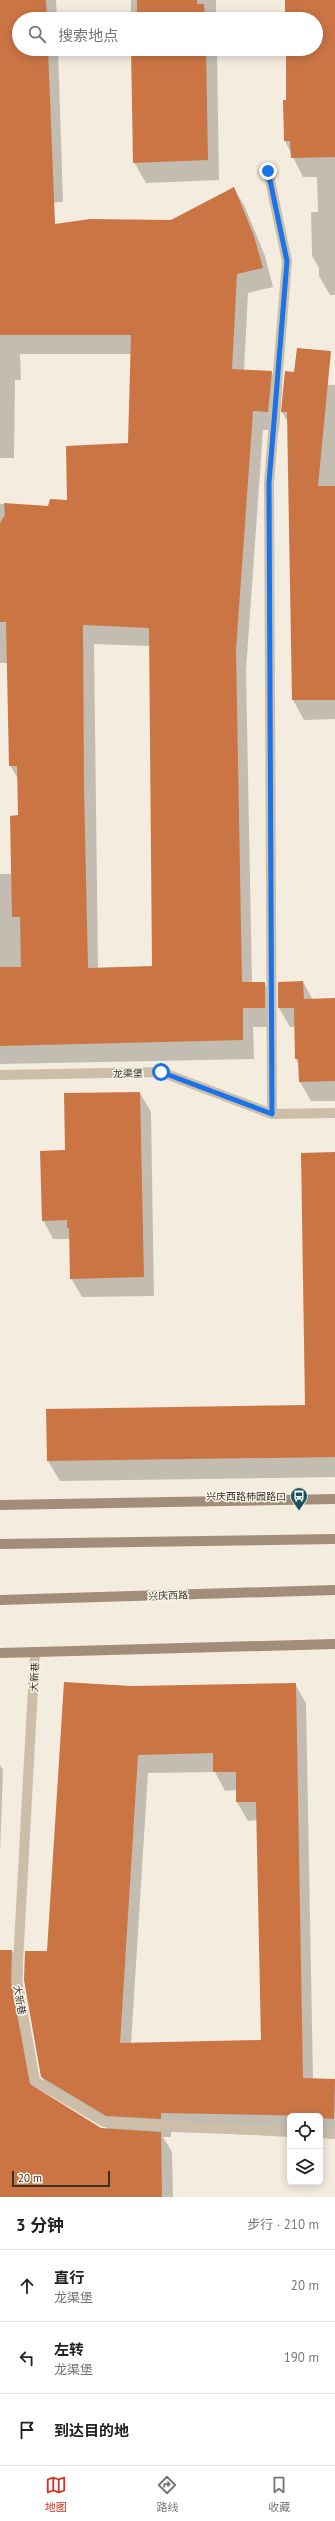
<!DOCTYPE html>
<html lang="zh">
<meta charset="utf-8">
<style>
body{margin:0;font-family:"PT Sans","Noto Sans SC",sans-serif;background:#f6f6f6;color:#222}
.controls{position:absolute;right:12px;bottom:12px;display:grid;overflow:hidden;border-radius:6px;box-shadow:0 2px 10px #0003}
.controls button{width:36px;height:36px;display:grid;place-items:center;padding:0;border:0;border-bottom:1px solid #e0e0e0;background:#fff;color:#222;font:20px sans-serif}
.scale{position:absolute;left:12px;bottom:10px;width:98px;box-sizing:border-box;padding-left:4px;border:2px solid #3a3129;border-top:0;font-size:11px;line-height:14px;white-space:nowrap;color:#3a3129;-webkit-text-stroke:3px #fbf6eb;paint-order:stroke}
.stop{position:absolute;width:12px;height:12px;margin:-9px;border:3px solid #1a73e8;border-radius:50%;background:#fff}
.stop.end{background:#1a73e8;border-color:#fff;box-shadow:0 1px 4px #0008}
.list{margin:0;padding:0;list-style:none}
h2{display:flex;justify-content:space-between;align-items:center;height:52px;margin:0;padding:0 16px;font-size:17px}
h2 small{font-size:13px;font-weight:400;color:#767676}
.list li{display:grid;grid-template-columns:26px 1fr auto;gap:12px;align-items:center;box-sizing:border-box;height:72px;padding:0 16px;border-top:1px solid #e0e0e0}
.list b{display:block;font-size:15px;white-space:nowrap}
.list p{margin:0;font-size:13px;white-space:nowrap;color:#767676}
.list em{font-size:13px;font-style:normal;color:#767676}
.icon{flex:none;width:22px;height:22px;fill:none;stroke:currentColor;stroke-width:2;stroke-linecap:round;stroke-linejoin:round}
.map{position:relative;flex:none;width:335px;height:2197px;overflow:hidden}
.search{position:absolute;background:#fff;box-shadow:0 2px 10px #0003;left:12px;right:12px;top:12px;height:44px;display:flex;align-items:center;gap:10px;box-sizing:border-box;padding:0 14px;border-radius:22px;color:#767676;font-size:15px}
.sheet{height:268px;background:#fff}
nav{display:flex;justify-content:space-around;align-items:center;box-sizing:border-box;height:56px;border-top:1px solid #e0e0e0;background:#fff;font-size:11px;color:#767676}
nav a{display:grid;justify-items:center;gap:2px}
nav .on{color:#d93025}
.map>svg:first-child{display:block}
.shadow{fill:#0003;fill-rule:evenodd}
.building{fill:#cb7545;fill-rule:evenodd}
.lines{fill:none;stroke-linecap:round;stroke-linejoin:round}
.street{stroke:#cdbea9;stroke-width:10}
.secondary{stroke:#a18d7a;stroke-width:10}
.route{stroke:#1a73e8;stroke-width:5}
.labels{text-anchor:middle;stroke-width:3;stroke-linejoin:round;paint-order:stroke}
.street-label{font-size:10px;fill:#3a3129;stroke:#fbf6eb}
.poi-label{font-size:10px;fill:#3a3129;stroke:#fbf6eb;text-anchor:end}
</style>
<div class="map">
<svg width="335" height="2197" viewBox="0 0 335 2197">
<rect width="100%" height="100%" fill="#f4ecde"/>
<!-- shadow -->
<g class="shadow">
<polygon points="0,0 56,0 57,19 19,19 19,49 58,49 63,202 0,205"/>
<rect x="131" y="0" width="85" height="19"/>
<polygon points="286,0 335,0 335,295 330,295 319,276 319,268 312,256 311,212 318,212 317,177 303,177 285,141 284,101 287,101 287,49 316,49 316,19 286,19"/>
<polygon points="132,49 217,49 219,180 146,183 134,162"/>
<path d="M234,188L245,207L265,256L273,287L248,293L244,370L271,372L282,391L279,430H263L246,670L252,983H264L275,1002V1027H253L254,1059L0,1064V874H12L19,816L18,779L10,765L8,663H0V504L48,507L68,501L129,444L132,354H20L21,380H15L14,458H0V233L171,221ZM94,644L150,646L153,967L98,969Z"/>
<polygon points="295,385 335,385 335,719 304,720 293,700 288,422 282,412"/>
<polygon points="303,982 313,1000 335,999 335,1101 311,1101 300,1082 299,1065 296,1059 295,1027 290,1027 279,1008"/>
<polygon points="140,1093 151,1112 154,1296 82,1297 71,1278 70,1239 53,1239 43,1220 66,1151"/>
<polygon points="335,1153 335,1477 60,1481 48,1461 47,1410 306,1406"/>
<path d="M295,1684L306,1703L313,2079L335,2080V2137L320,2136V2116H290V2136L171,2132V2137H163L172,2152L173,2197H0V1951H12L23,1970L21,2001L38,2091L101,2129H109L53,2096L42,2077L48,1952L131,1687ZM215,1772L225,1791L237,1790V1802L248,1821L257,1820L262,2041L131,2044L148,1773Z"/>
<polygon points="0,1765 3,1770 0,1854"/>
</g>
<!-- building -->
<g class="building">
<path d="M0,0H46L47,19H19V49H48L55,224L90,219L171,220L234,187L254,236L263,268L237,274L232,369L272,371L268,412L253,411L236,650L242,982H265V1008H243V1040L0,1046V967H21L20,917H12L10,816L18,815L17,766H9L6,622H0V523L5,515L4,503L48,506L50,499L67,500L66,446L128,443L131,335H0ZM83,625L149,628L152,966L88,968L84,788Z"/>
<polygon points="137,0 197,0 197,4 204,4 205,19 137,19"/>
<polygon points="285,0 335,0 335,157 291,158 290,141 284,141 283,100 286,100 286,49 316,49 316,19 285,19"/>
<polygon points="131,49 206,49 208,160 133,163"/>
<polygon points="297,348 331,351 318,486 335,486 335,700 292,700 287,412 281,412 285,371 294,372"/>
<polygon points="303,981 304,999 335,998 335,1081 299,1082 298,1059 295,1059 294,1008 278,1008 278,982"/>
<polygon points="140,1092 144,1277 70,1279 69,1228 67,1228 67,1220 42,1221 40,1151 65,1150 64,1093"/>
<polygon points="335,1152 335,1457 47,1461 46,1409 305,1405 301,1153"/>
<path d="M64,1682L131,1686L296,1683L303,2078L335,2079L334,2119L320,2118V2116L161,2113V2119L106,2116L41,2077L24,1980L25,1951H47ZM213,1753V1772H236V1802H256L261,2040L120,2043L138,1755Z"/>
<polygon points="0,1950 12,1950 11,1981 30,2084 101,2128 161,2132 162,2197 0,2197"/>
</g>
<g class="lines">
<!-- street -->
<g class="street">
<polyline points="268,171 287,261 269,483 272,1114"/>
<polyline points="0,1075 161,1072 272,1114 335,1113"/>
<polyline points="35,1652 17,1980 35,2081 104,2122 290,2132"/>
<polyline points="320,2133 335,2134"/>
</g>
<!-- secondary -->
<g class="secondary">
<polyline points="0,1505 335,1499"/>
<polyline points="0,1544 335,1539"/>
<polyline points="0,1600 335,1590"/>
<polyline points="0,1653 335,1644"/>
</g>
</g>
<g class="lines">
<!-- route -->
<polyline class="route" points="161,1072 272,1114 269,483 287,261 268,171"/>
</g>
<!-- icons -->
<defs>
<g id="bus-pin" transform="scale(0.9)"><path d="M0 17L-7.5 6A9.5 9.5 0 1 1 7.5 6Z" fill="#1c525e" stroke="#fbf6eb"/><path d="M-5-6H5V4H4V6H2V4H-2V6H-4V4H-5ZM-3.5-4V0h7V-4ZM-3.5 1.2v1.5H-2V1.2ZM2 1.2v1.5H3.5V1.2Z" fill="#fff"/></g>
</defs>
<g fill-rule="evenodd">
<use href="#bus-pin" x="299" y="1496"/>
</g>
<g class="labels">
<!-- street labels -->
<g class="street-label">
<text transform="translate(128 1073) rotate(-1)" y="4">龙渠堡</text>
<text transform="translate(168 1595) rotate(-2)" y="4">兴庆西路</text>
<text transform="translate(34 1677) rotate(-87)" y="4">大新巷</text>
<text transform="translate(20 2000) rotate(80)" y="4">大新巷</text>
</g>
<!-- poi labels -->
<g class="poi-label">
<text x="286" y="1500">兴庆西路柿园路口</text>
</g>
</g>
</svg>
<div class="controls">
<button><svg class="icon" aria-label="locate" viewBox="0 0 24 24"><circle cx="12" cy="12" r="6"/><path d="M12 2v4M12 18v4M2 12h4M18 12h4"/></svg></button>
<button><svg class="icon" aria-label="layers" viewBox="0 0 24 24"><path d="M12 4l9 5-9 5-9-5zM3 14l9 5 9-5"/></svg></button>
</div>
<div class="scale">20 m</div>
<div class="stop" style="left:161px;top:1072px"></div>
<div class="stop end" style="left:268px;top:171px"></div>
<div class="search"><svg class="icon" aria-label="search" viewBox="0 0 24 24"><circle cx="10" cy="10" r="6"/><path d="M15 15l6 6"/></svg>搜索地点</div>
</div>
<section class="sheet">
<h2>3 分钟<small>步行 · 210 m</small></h2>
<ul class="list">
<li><svg class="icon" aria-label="ahead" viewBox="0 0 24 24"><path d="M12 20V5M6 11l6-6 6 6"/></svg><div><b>直行</b><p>龙渠堡</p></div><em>20 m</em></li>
<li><svg class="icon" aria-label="left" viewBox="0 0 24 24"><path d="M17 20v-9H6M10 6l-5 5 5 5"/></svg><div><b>左转</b><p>龙渠堡</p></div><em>190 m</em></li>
<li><svg class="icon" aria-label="arrive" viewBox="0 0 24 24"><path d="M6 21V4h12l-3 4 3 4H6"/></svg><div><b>到达目的地</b></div></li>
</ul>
</section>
<nav>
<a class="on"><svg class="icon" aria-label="map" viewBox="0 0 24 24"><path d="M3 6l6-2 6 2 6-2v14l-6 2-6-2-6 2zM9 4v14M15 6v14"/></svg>地图</a>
<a><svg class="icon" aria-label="directions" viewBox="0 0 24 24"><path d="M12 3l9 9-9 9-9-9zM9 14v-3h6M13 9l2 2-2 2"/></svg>路线</a>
<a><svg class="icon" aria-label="saved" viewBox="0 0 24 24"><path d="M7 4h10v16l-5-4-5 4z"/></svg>收藏</a>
</nav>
